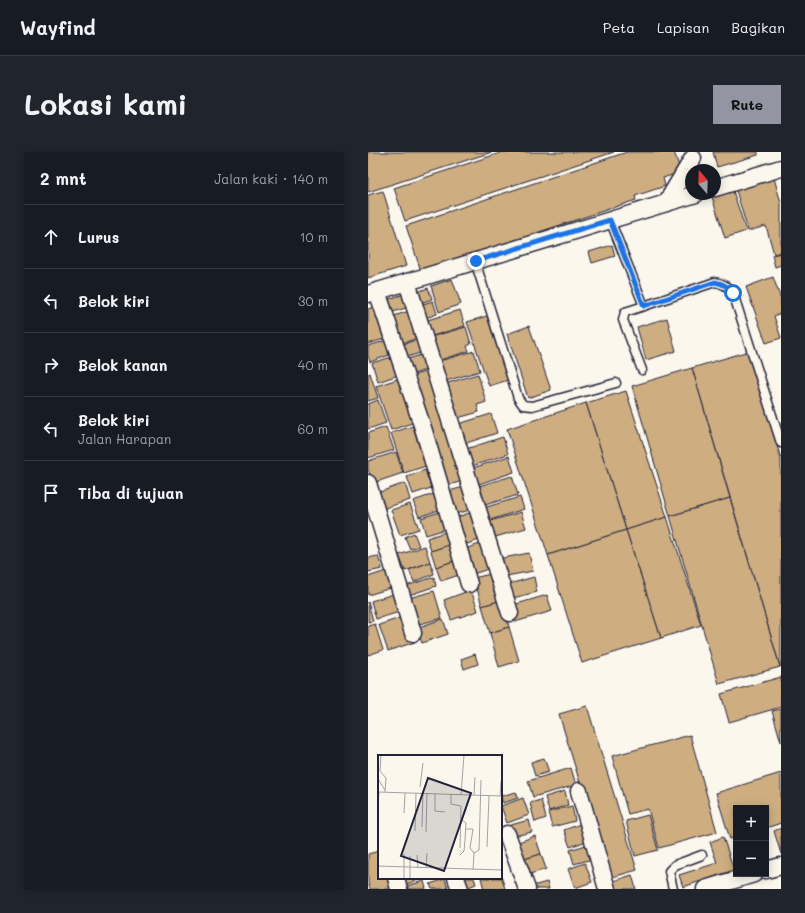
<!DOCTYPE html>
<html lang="id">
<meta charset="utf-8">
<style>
body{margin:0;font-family:Mali,sans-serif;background:#20242c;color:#f1f3f6}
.controls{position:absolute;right:12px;bottom:12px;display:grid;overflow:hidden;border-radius:0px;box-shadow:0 2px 10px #0003}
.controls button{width:36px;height:36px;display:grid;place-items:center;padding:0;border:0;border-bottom:1px solid #363941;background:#171b24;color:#f1f3f6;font:20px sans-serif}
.compass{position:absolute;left:317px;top:12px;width:36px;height:36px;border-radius:50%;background:#171b24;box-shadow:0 2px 10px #0003;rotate:341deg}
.stop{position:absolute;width:12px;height:12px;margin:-9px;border:3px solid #1a73e8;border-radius:50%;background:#fff}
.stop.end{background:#1a73e8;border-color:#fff;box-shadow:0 1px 4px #0008}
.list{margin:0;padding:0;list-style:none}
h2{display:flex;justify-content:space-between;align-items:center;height:52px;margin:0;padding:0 16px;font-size:17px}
h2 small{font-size:13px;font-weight:400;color:#9ea1a6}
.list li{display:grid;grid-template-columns:26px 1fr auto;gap:12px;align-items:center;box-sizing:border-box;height:64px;padding:0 16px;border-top:1px solid #363941}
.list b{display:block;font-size:15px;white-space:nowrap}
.list p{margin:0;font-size:13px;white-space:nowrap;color:#9ea1a6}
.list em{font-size:13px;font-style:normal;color:#9ea1a6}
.icon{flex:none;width:22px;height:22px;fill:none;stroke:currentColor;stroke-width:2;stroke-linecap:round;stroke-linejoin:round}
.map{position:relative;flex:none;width:413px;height:737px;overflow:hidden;border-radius:0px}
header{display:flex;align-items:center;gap:24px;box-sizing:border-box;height:56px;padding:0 20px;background:#171b24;border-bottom:1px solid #363941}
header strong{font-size:19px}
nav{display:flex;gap:22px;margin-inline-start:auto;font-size:14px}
.intro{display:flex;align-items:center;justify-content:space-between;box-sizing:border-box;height:96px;padding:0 24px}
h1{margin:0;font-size:28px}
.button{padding:10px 18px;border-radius:0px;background:#9495a2;color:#111;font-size:14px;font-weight:700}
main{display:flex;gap:24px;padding:0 24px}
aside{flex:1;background:#171b24;border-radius:0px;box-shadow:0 2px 10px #0003}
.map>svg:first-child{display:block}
.building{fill:#ceae81;stroke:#22223b}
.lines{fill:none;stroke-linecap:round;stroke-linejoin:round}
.lane-casing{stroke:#22223b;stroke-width:11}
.street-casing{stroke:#22223b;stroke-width:19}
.lane{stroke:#fbf7ec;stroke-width:8}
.street{stroke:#fbf7ec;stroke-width:16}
.route{stroke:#1a73e8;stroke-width:5}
.inset-road{fill:none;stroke:#a4a2a5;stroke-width:1}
.view{fill:#22223b;fill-opacity:0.15;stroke:#22223b;stroke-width:2}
.inset-edge{fill:none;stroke:#22223b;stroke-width:2}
</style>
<header>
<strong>Wayfind</strong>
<nav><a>Peta</a><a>Lapisan</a><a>Bagikan</a></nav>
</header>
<div class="intro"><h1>Lokasi kami</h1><a class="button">Rute</a></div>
<main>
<aside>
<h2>2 mnt<small>Jalan kaki · 140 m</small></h2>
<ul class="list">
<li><svg class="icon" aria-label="ahead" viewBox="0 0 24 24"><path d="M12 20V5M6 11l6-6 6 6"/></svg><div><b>Lurus</b></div><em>10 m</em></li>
<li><svg class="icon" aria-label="left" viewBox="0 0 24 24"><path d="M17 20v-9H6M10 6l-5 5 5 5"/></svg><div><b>Belok kiri</b></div><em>30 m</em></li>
<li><svg class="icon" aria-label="right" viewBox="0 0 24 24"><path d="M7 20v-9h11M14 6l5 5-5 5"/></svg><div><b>Belok kanan</b></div><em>40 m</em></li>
<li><svg class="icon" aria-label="left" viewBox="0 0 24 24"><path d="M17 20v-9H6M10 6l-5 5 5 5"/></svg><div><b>Belok kiri</b><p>Jalan Harapan</p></div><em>60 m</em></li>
<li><svg class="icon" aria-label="arrive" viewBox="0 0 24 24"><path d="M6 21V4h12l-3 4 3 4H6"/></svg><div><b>Tiba di tujuan</b></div></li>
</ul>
</aside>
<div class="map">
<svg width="413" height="737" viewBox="0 0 413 737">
<rect width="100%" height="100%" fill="#fbf7ec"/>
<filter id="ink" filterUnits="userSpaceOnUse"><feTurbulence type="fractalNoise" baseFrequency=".025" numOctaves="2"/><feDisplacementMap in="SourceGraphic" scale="8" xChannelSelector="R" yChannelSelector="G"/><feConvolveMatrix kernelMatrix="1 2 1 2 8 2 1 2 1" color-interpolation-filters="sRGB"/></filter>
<g filter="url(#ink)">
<!-- building -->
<g class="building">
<polygon points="0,0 124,0 0,40"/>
<polygon points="135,0 246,0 37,69 26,36"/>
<polygon points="259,0 306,0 313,20 295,26 297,34 267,44 268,48 53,119 38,74"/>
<polygon points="345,0 390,0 390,3 349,15"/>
<polygon points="406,26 413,51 413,100 406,102 398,74 380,79 368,38"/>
<polygon points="15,39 38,114 0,126 0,43"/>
<polygon points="365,39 378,79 357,86 344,45"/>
<polygon points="244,93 247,104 224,111 221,100"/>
<polygon points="413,101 413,113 407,115 404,103"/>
<polygon points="405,125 413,147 413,161 406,164 413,186 398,191 378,135"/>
<polygon points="84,127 93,152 71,160 63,134"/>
<polygon points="60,136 64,147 47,153 44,142"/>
<polygon points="36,142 41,155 22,161 18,148"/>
<polygon points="65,149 69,162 52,168 48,154"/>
<polygon points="11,153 22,185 0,192 0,157"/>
<polygon points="92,158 97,174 58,186 53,170"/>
<polygon points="41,159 50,186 31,192 23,165"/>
<polygon points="119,164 140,228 121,234 99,170"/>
<polygon points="299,166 308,199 278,208 269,175"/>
<polygon points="161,174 183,238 160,246 139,182"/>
<polygon points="98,175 103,192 99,194 101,199 65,210 59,186"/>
<polygon points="51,187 55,200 36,206 32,193"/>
<polygon points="20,188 24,202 2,210 0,204 0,194"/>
<polygon points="106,199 112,219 74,230 68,210"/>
<polygon points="381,199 413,307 413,514 412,515 324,216"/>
<polygon points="56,202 61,217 42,223 37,208"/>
<polygon points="27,204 33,222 10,230 4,211"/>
<polygon points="324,216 362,346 302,364 264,234"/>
<polygon points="60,219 95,329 77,334 43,224"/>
<polygon points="2,221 10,246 0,249 0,222"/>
<polygon points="110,222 118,250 109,253 111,260 86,267 76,232"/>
<polygon points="33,226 47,270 23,278 8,234"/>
<polygon points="258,239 299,365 258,378 218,251"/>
<polygon points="10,248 18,271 0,277 0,252"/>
<polygon points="218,251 258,378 180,403 139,277"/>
<polygon points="123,262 129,281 92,293 87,273"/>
<polygon points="45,274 51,294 54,293 57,303 54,304 58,314 36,321 23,281"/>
<polygon points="18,275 26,298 0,306 0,281"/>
<polygon points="135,285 140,302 101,315 95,298"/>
<polygon points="28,300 35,321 5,331 0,317 0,309"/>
<polygon points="141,304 146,320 108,333 102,317"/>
<polygon points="57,318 63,336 45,342 39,325"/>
<polygon points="144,324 150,343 117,353 111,334"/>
<polygon points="37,331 42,348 14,357 9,341"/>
<polygon points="96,335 102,358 87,362 81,339"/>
<polygon points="66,342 71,358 51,365 45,349"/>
<polygon points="152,345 156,357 116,370 112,357"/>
<polygon points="362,346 412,515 351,532 302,364"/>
<polygon points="42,352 51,377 32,383 23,358"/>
<polygon points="72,360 78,377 58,383 53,366"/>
<polygon points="104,360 114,387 96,393 87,366"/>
<polygon points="153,360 158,376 124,386 119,370"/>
<polygon points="299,365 333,473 293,486 258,378"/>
<polygon points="258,378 293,486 214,511 180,403"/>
<polygon points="80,379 84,392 63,399 59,386"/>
<polygon points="46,381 51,394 42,397 37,385"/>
<polygon points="115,391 123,416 105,422 97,397"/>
<polygon points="84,392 89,408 68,415 63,399"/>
<polygon points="57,394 62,410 37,419 31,403"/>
<polygon points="161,401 165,419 133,425 130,407"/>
<polygon points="10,404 14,417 0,420 0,406"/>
<polygon points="89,408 94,422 73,429 68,415"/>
<polygon points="62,410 66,422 46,430 41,418"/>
<polygon points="18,419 23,436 0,443 0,425"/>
<polygon points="126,421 134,448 114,454 106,426"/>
<polygon points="66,425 68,434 41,443 38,434"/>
<polygon points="166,425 169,440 145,446 141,432"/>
<polygon points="103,438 110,459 83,468 76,448"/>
<polygon points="66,439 74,466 48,473 41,446"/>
<polygon points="29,441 35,459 8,467 3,449"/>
<polygon points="179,443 184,459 147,470 142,454"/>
<polygon points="134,448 141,475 122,481 114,454"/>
<polygon points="0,450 5,469 0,470"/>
<polygon points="38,464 47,490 20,499 11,473"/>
<polygon points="75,467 80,482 54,491 48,476"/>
<polygon points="7,472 15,498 0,503 0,474"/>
<polygon points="141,475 151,509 131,515 122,481"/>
<polygon points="107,502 110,512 96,517 93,507"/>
<polygon points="413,525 413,555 361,570 353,542"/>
<polygon points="219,554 269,718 241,726 191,562"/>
<polygon points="413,557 413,590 404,559"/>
<polygon points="322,583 349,680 291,696 280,657 260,662 244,604"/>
<polygon points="176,606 181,620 167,624 163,610"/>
<polygon points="203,616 208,633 165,645 160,629"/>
<polygon points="413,621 413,671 398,676 398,656 368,656 368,685 362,687 348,641"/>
<polygon points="197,639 200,653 181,659 177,645"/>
<polygon points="148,640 150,646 135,651 133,644"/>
<polygon points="155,646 161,663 139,671 133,654"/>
<polygon points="173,648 178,666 167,670 162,651"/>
<polygon points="204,654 207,669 184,675 180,660"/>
<polygon points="280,663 290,698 267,704 258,669"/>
<polygon points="161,668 164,680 146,684 143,673"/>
<polygon points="215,671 221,688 202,695 196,678"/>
<polygon points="413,676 413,702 406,679"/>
<polygon points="167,684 173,702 153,708 148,691"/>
<polygon points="355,685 366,718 315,735 311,723 349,711 342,690"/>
<polygon points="224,691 228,706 206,712 202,698"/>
<polygon points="11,699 11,726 22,726 26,737 2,737 0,731 0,702"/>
<polygon points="173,702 178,717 159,723 153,708"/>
<polygon points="217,711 224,730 207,736 200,717"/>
<polygon points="133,723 137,737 116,737 113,726 133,726"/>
<polygon points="264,723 268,737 244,737 242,730"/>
<polygon points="30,726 56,726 33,734"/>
<polygon points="92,726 106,726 108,732 96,737"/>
<polygon points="77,727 80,737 64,737 62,732"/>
<polygon points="56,729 58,737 36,737 35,735"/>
<polygon points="179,730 181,737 162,737 161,735"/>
</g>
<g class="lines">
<!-- lane casing -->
<g class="lane-casing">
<g id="lane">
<path d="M242,68L276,154L347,130C356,132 359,134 365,141L413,291"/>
<polyline points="107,109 150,246 155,253 164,254 248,231"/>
<polyline points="274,218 255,168 257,160 276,154"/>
<polyline points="305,737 301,719 307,713 334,703"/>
</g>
</g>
<!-- street casing -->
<g class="street-casing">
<g id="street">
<polyline points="347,36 413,16"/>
<polyline points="298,51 325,6"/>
<polyline points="39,130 142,461"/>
<polyline points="9,139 56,279 101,432"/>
<polyline points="0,142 328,42"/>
<polyline points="0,331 45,481"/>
<polyline points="211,639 239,737"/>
<polyline points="139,682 159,737"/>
<polyline points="398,718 413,714"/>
<polyline points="28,726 31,737"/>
<polyline points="88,726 92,737"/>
<polyline points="337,737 386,722"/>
</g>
</g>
<!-- lane -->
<use href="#lane" class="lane"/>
<!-- street -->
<use href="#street" class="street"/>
</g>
</g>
<g class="lines" filter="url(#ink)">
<!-- route -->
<path class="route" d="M108,109L242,68L276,154L347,130C356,132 359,134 365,141"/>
</g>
<!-- overview -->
<g transform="translate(10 603)">
<rect width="124" height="124" fill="#fbf7ec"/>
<path class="inset-road" d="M3,0L2,16L8,23L7,37M0,24L7,35M42,32L45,8M0,37L124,41M57,39V56L67,57M73,39V49L83,51L82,93M83,40L86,0M96,40L97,22M122,41L123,26M0,49L1,37M26,58L27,38M44,72L45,38M88,74H95L92,93L96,98M37,76L38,38M48,77L49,38M109,92L111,41M96,98L101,95L103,25M26,99V123M39,100L40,113M82,100L86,96L87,85L88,68L84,65M0,111L124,115M48,113L49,98M95,115L96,98M32,124V101"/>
<path class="view" d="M50,23L93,38L66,116L23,101Z"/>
<rect width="124" height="124" class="inset-edge"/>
</g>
</svg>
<div class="controls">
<button>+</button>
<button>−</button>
</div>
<svg class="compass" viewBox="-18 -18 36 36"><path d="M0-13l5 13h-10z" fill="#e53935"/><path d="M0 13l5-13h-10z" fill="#9ea1a6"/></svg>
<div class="stop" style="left:365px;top:141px"></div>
<div class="stop end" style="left:108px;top:109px"></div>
</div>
</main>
